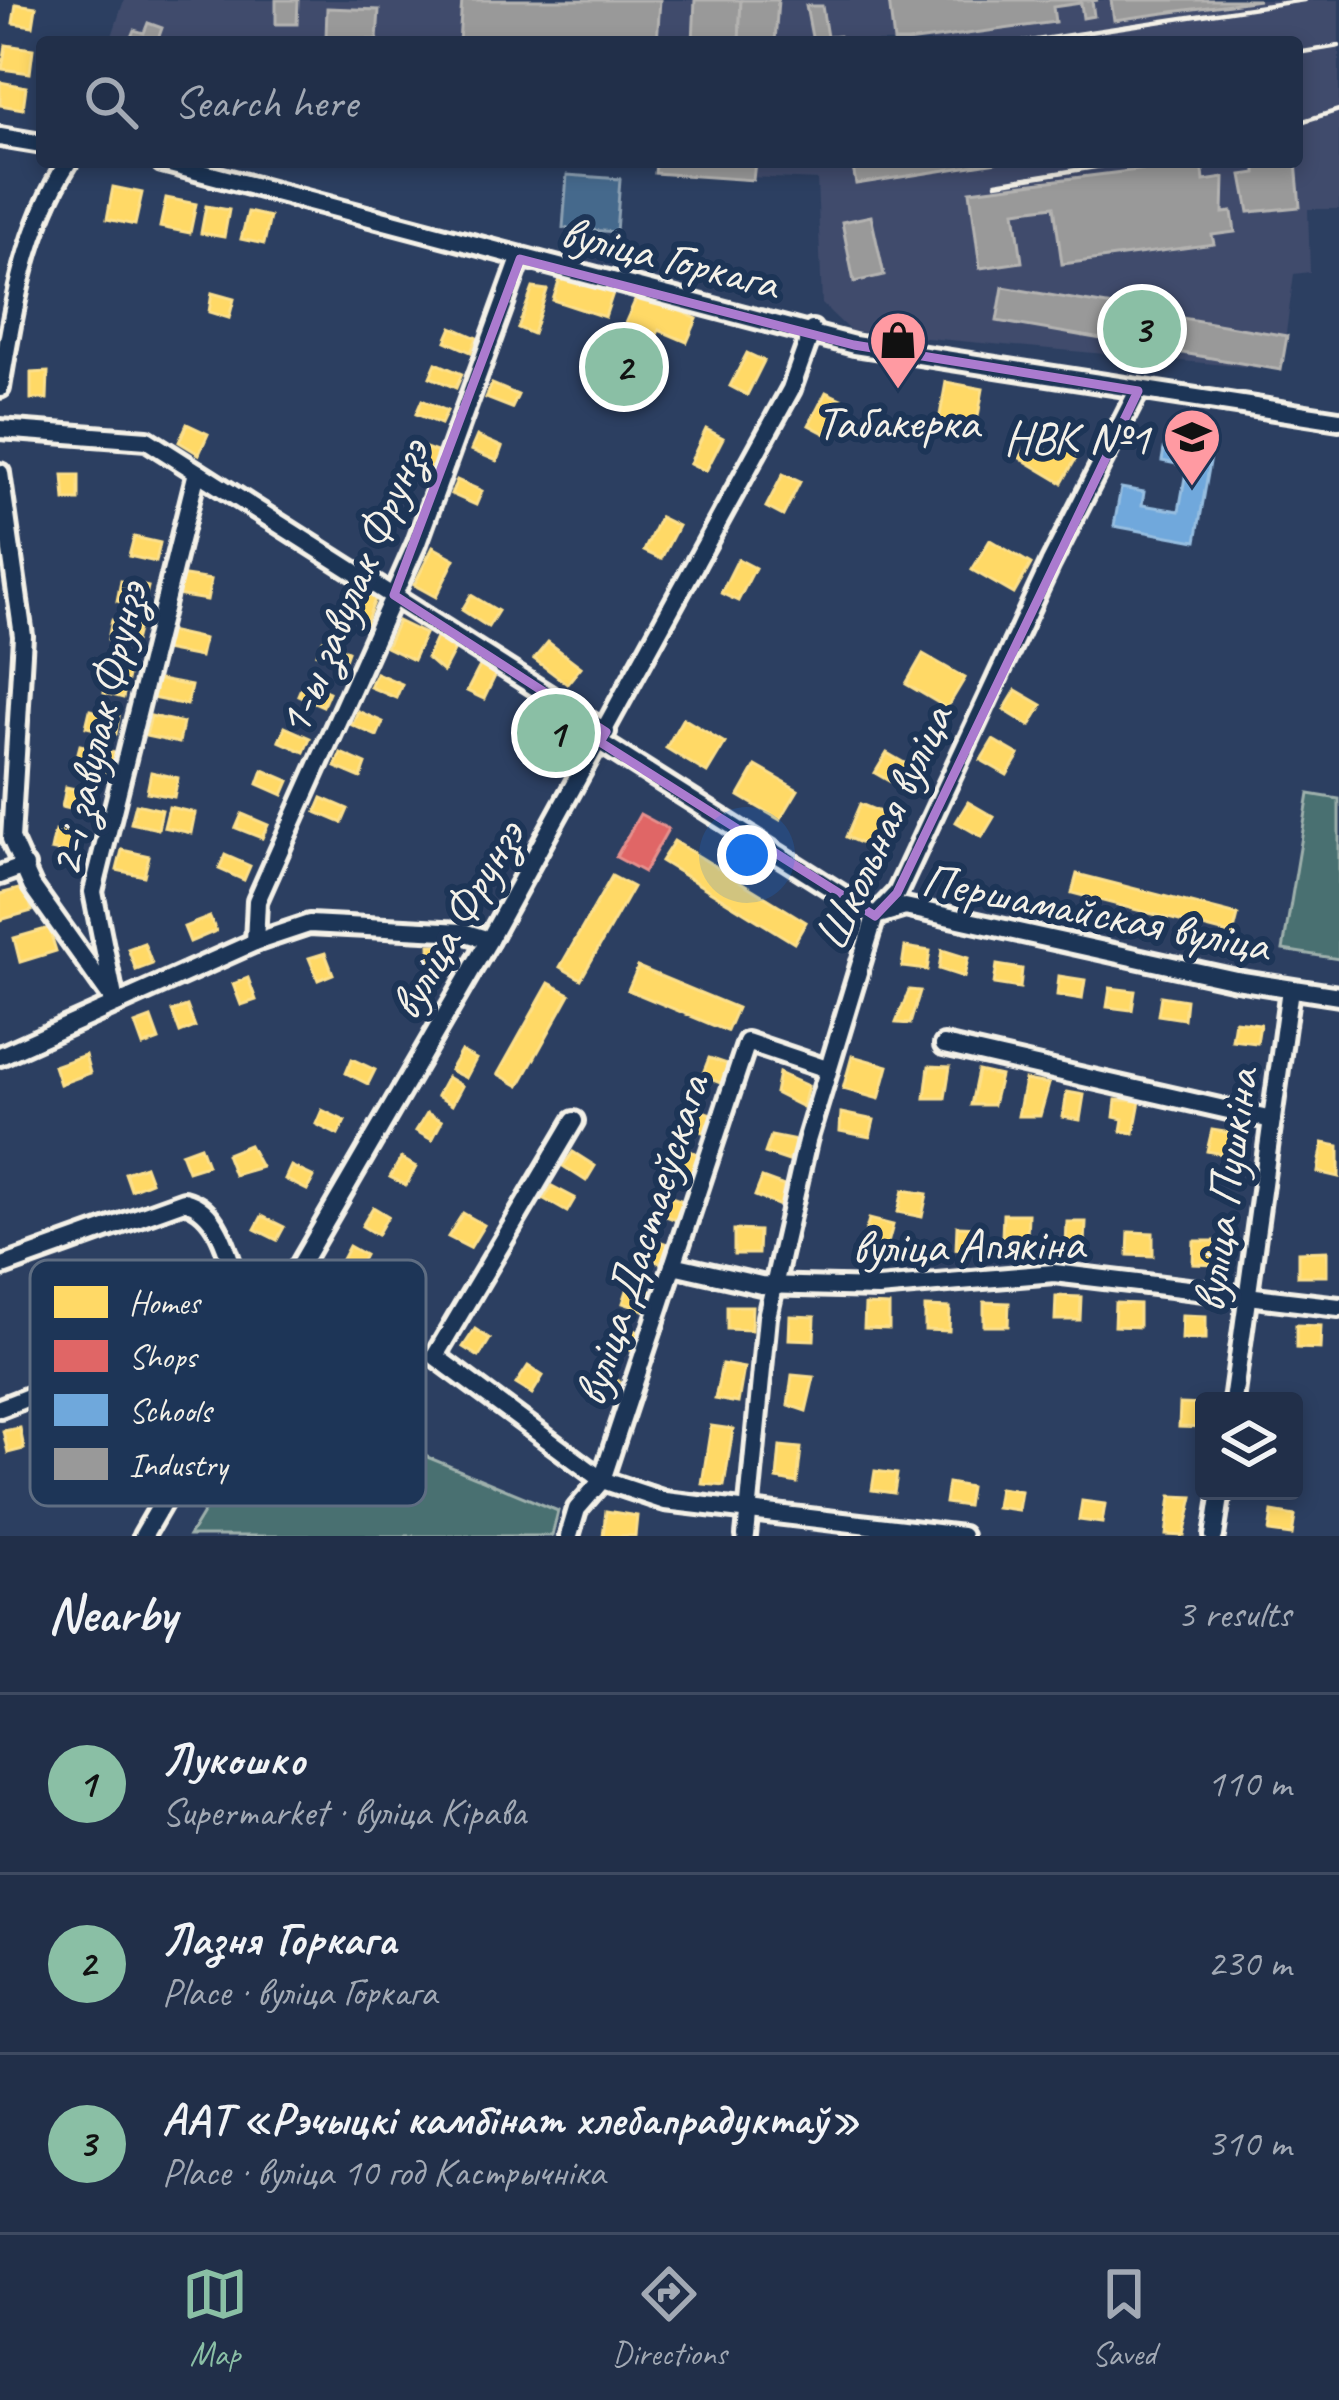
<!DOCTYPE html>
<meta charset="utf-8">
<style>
body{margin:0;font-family:Caveat,sans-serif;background:#293750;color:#f1f3f6}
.controls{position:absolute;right:36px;bottom:36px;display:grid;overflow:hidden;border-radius:12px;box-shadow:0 6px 18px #0003}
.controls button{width:108px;height:108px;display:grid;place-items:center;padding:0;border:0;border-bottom:3px solid #3e4a61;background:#212f49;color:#f1f3f6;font:60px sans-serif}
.you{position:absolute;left:747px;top:855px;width:42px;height:42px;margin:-30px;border:9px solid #fff;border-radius:50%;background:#1a73e8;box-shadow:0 0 0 18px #1a73e833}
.badge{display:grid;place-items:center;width:78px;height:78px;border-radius:50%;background:#8abfa5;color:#111;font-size:39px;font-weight:700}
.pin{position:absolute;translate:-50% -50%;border:6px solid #fff;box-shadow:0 3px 12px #0006}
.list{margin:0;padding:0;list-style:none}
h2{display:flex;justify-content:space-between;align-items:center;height:156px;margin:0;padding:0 48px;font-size:51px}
h2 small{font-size:39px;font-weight:400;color:#a2a9b4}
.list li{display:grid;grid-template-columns:78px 1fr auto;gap:36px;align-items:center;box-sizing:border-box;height:180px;padding:0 48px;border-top:3px solid #3e4a61}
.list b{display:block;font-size:45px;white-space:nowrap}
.list p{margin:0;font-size:39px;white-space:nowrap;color:#a2a9b4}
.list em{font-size:39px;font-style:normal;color:#a2a9b4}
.icon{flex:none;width:66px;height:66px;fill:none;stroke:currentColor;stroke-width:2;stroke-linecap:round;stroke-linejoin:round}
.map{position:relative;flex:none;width:1339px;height:1536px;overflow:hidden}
.search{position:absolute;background:#212f49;box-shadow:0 6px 18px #0003;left:36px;right:36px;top:36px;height:132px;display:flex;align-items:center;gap:30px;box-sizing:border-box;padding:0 42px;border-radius:12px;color:#a2a9b4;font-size:45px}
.sheet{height:696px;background:#212f49}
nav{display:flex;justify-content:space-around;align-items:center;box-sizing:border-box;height:168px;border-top:3px solid #3e4a61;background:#212f49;font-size:33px;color:#a2a9b4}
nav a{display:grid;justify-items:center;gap:6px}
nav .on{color:#8abfa5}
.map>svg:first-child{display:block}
.built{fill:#3f4b6c}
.green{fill:#496f71;stroke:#9eb0ac;stroke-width:3}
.water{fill:#45698c;stroke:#8b9fb1;stroke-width:3}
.homes{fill:#ffd966;stroke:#fce08d;stroke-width:3}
.shops{fill:#e06666;stroke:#e6908d;stroke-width:3}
.schools{fill:#6fa8dc;stroke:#97bee0;stroke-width:3}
.industry{fill:#999;stroke:#b4b3b1;stroke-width:3}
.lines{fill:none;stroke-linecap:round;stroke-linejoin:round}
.minor-casing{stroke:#f4f1e8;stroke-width:26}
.minor{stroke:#1d3557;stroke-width:16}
.rail{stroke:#f4f1e8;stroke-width:4.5}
.marked{fill:none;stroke:#ab7bcf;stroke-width:9;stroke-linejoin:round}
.labels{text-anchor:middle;stroke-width:12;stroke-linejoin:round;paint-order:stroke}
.street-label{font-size:48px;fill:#f4f1e8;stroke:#1d3557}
.poi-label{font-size:48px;fill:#f4f1e8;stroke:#1d3557}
.key{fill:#1d3557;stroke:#5e6d82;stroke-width:3}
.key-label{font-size:33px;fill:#f4f1e8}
</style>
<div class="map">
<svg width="1339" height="1536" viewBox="0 0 1339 1536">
<rect width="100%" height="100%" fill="#2c3f61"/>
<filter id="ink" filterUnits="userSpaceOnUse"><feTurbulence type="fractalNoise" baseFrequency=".00833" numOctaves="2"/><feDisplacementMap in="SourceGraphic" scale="24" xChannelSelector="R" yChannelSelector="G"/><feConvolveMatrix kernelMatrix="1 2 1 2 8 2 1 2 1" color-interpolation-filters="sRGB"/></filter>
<g filter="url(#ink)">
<!-- built -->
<polygon class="built" points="124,0 1339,0 1339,209 1308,209 1310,272 1294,274 1281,370 850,331 822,304 817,180 655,173 655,163 645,162 1297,162 1297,42 110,42"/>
<!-- green -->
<g class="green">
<polygon points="1309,794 1339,799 1339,959 1283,950"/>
<polygon points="275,1394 558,1511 552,1536 189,1536"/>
</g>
<!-- water -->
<polygon class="water" points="567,175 620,179 616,232 563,228"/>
<!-- homes -->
<g class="homes">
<polygon points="16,4 36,7 33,26 13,23"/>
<polygon points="6,45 33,49 30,73 2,69"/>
<polygon points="0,82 26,87 23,109 0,105"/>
<polygon points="113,187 142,193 135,225 107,219"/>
<polygon points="166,198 196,204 190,233 160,227"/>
<polygon points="206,206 229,210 224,237 201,233"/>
<polygon points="248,212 270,217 264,244 241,239"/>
<polygon points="561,276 613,293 605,317 553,300"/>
<polygon points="533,288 547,290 533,334 518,328"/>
<polygon points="639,292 697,319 687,342 659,330 626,405 595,391"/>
<polygon points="212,293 234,299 229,318 209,312"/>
<polygon points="452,327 477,338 471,352 446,341"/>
<polygon points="747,353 764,361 747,395 730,386"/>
<polygon points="436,363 462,374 456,388 430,377"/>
<polygon points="48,372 47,399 31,399 31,373"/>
<polygon points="946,382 983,389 976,427 939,421"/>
<polygon points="492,384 518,395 512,408 486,398"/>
<polygon points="826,392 843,400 826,434 809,425"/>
<polygon points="422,400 447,411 441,424 416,414"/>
<polygon points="187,424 208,434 199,454 179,442"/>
<polygon points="706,429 723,438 706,471 690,463"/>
<polygon points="1037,429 1079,453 1062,483 1020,458"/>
<polygon points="477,436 502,447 497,461 471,450"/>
<polygon points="409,442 442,454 435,472 403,460"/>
<polygon points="783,474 800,482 783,516 766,507"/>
<polygon points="63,475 79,475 79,500 65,500"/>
<polygon points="457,480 482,491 476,505 451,494"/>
<polygon points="660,517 678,526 661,559 644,551"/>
<polygon points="134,537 160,543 156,562 129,556"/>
<polygon points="990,540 1031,564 1014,594 972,570"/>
<polygon points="433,547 455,559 436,597 414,585"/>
<polygon points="738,559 755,568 738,601 721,593"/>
<polygon points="179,575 211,580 207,600 176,595"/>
<polygon points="121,581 148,587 143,607 117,601"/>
<polygon points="356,585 377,594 366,623 345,614"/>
<polygon points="471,595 498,611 488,627 462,610"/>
<polygon points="112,620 139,626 134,645 108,639"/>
<polygon points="398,621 425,634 413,660 386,647"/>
<polygon points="168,631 204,639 200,657 164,650"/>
<polygon points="437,636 454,651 443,672 427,658"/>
<polygon points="323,640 348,651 343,665 317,654"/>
<polygon points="548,642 581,667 567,684 534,659"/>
<polygon points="923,654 965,678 947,708 906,684"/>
<polygon points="480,666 496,674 484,699 467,691"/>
<polygon points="110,668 129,672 123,698 104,693"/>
<polygon points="376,673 402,684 396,698 370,687"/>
<polygon points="155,679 191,686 187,705 152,698"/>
<polygon points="304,681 329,692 323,706 298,695"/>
<polygon points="1016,690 1042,705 1030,726 1004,710"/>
<polygon points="90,710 119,716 116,734 86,727"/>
<polygon points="358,711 383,722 377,736 352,725"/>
<polygon points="151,716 183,723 179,743 146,736"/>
<polygon points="683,718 725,743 707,773 666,748"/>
<polygon points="285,727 310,738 304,752 279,741"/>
<polygon points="993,740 1019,755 1007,775 981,760"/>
<polygon points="80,745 115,753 110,773 75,764"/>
<polygon points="341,753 366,764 361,778 335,767"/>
<polygon points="887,753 913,768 901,788 875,773"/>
<polygon points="756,766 798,790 780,820 739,796"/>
<polygon points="263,770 289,781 283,795 258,784"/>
<polygon points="151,772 178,778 174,797 147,792"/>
<polygon points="66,787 93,793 89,813 62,807"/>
<polygon points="322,798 348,809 342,823 316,812"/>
<polygon points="968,802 994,817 982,837 956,822"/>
<polygon points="136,804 162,810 158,829 131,823"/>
<polygon points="860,804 890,816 876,850 846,837"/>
<polygon points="169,807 195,813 191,833 164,827"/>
<polygon points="242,814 268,825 262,838 236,828"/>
<polygon points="55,831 82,837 78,856 51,850"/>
<polygon points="674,841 806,922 794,943 661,861"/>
<polygon points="122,850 149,856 144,876 117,870"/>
<polygon points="225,855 250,866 244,880 219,869"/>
<polygon points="1077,874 1238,915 1233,935 1072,893"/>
<polygon points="612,876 633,887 581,979 560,967"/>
<polygon points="26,887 32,911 0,920 0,894"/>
<polygon points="210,917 216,931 190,942 184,927"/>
<polygon points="49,928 56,951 20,962 14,938"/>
<polygon points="144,943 152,964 136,970 128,949"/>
<polygon points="430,945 448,945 449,972 431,973"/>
<polygon points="905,947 930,951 927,970 902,967"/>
<polygon points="942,950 968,958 964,977 939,969"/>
<polygon points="325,953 333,974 318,980 309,958"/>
<polygon points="997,965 1022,969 1020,988 994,984"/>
<polygon points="638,967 737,1008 727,1031 628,990"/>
<polygon points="1059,976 1085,980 1082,999 1057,995"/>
<polygon points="248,978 256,1000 241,1005 233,984"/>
<polygon points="549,983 570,994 519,1086 498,1074"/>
<polygon points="1110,988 1135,991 1132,1010 1107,1007"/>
<polygon points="909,990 920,991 910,1024 896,1023"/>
<polygon points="1161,996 1186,1000 1184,1019 1158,1015"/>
<polygon points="187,1006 195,1027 180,1033 172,1011"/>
<polygon points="151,1018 159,1040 143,1046 135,1024"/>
<polygon points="1235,1021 1260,1024 1257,1043 1232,1040"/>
<polygon points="461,1051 476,1059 466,1078 450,1070"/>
<polygon points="85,1055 90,1073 60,1084 54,1066"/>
<polygon points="852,1056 888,1066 879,1099 843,1089"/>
<polygon points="709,1058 733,1066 726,1085 702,1076"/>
<polygon points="352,1059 375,1070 368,1084 346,1073"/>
<polygon points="929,1066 950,1067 945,1098 925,1098"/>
<polygon points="978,1071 1000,1076 993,1105 971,1105"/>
<polygon points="779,1073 808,1086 803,1107 775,1093"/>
<polygon points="447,1077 462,1086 452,1105 437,1096"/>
<polygon points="1025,1080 1049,1084 1040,1116 1018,1116"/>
<polygon points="1067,1092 1084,1095 1080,1120 1063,1117"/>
<polygon points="1116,1100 1140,1101 1134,1133 1121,1131 1123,1119 1114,1117"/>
<polygon points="691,1107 714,1115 708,1134 684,1125"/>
<polygon points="322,1110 345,1121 338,1135 316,1124"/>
<polygon points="427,1113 442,1121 432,1140 416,1131"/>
<polygon points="841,1113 874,1120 870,1137 840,1131"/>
<polygon points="1212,1130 1244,1135 1241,1158 1207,1151"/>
<polygon points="771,1136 796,1141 789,1161 765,1153"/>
<polygon points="1323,1143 1339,1146 1339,1177 1318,1172"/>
<polygon points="249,1145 261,1167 234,1175 226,1154"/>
<polygon points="200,1146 207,1165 188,1171 181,1153"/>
<polygon points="677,1147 701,1155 694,1174 670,1165"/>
<polygon points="573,1152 595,1166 586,1181 563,1166"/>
<polygon points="401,1158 416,1167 406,1185 390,1177"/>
<polygon points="145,1166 151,1182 131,1190 125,1173"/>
<polygon points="291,1166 314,1177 307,1190 285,1179"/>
<polygon points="762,1178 784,1186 780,1206 755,1196"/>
<polygon points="552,1186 575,1198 567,1212 544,1199"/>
<polygon points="903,1190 927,1194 922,1217 898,1212"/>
<polygon points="662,1194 686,1202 679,1221 656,1212"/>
<polygon points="373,1207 388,1216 377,1235 362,1226"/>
<polygon points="463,1213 484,1225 470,1248 448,1237"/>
<polygon points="1003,1214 1028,1214 1027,1238 1002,1237"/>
<polygon points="262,1216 284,1227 277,1240 255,1229"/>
<polygon points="869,1219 893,1225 887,1247 863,1241"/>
<polygon points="1067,1222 1086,1222 1085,1246 1066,1246"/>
<polygon points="957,1226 981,1227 981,1250 956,1249"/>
<polygon points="734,1230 759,1231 758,1254 734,1254"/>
<polygon points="1129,1232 1153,1233 1153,1256 1128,1255"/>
<polygon points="650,1238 673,1246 667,1265 643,1257"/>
<polygon points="1194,1241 1219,1241 1218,1265 1193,1264"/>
<polygon points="349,1246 365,1255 355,1274 339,1265"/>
<polygon points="1327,1251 1327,1276 1298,1276 1298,1252"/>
<polygon points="629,1284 653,1292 647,1311 623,1303"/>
<polygon points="1056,1296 1081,1297 1080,1320 1055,1320"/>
<polygon points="984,1302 1009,1303 1008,1326 984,1326"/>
<polygon points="1115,1303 1139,1304 1139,1327 1114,1326"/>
<polygon points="865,1305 889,1306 889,1329 864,1328"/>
<polygon points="727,1306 752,1306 751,1330 727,1329"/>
<polygon points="925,1307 950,1308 949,1331 925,1330"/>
<polygon points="1182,1315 1206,1316 1206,1339 1181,1339"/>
<polygon points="790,1316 815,1317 814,1340 789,1339"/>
<polygon points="1296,1325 1321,1326 1320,1349 1296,1348"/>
<polygon points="621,1326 645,1334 638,1353 615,1344"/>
<polygon points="475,1329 490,1339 479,1357 463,1347"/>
<polygon points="722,1364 744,1368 738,1403 715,1399"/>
<polygon points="528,1366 543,1376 532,1394 516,1384"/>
<polygon points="595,1373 619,1381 612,1400 588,1391"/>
<polygon points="792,1375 814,1377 806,1411 788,1405"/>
<polygon points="1180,1404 1204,1405 1204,1428 1179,1427"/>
<polygon points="711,1426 733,1429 724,1486 702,1484"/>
<polygon points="20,1428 24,1449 8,1453 3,1431"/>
<polygon points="780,1446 801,1448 797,1483 777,1479"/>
<polygon points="875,1471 897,1474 894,1493 872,1490"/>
<polygon points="948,1483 970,1487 967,1506 945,1503"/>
<polygon points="999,1488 1021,1491 1018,1510 996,1507"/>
<polygon points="1171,1496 1193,1497 1184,1536 1166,1535"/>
<polygon points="1082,1501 1105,1504 1102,1523 1079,1520"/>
<polygon points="606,1511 637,1516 635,1536 603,1536"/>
<polygon points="1272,1512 1295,1516 1292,1535 1269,1532"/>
</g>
<!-- shops -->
<g class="shops">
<polygon points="556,712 574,722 556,753 539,743"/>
<polygon points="640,814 668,829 644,872 616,857"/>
</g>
<!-- schools -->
<polygon class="schools" points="1166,437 1213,445 1196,541 1114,526 1121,488 1144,492 1142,505 1179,511 1187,466 1162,461"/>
<!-- industry -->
<g class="industry">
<polygon points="276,0 298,0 297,24 276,24"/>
<polygon points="462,0 660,0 657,42 459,42"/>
<polygon points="695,0 741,0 739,42 693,42"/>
<polygon points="741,0 778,0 775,42 739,42"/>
<polygon points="889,0 1098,0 1092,1 1094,16 1083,18 1081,3 1053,7 1055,22 908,42 894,42"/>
<polygon points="1111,0 1259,0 1114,20"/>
<polygon points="806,6 822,6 827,37 839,36 840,42 813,42"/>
<polygon points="327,8 379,10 377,40 326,38"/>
<polygon points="148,23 162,28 157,42 129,42 134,30 144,33"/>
<polygon points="645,162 755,162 753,180 655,173 656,163"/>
<polygon points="852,162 997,162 856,184"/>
<polygon points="1202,162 1204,181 1224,178 1223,213 1232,212 1235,232 1212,235 1214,244 1062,264 1054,206 1015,211 1022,262 980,268 970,191"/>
<polygon points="1256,162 1296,162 1300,207 1249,212 1242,175 1256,173"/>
<polygon points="871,216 884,275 854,282 842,222"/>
<polygon points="1003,287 1287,336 1281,370 997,321"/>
</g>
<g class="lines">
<!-- minor casing -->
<g class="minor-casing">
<g id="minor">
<polyline points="0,137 42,144"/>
<polyline points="162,162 854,345 1339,420"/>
<path d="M0,388C13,310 25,230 68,162"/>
<polyline points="0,429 147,440 606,732"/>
<polyline points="0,473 23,636 11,839 32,886 116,1004"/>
<polyline points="600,742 875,916 905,907 1236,980 1339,996"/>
<polyline points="0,875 25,866"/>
<polyline points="255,942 257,901 417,543 520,259"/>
<polyline points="114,997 93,892 197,472"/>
<polyline points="944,1045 1272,1120"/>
<polyline points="0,1056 255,942 309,924 463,932 489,940"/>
<polyline points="574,1121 435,1356 602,1480 665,1501 962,1536"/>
<polyline points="673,1265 761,1285 878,1288 1054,1273 1339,1307"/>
<path d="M0,1267L184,1201C233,1213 233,1298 257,1338"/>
<polyline points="1233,1401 1290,989"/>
<path d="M0,1408C77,1380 173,1327 257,1338"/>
<polyline points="143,1536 489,940 791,389 812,330"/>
<polyline points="569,1536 577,1509 602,1480 747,1042 827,1069"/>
<polyline points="746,1536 767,1317 807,1141 875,916 897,893 1050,564 1138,391"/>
<polyline points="1214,1536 1221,1491"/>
</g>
</g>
<!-- minor -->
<use href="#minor" class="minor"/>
<!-- rail -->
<g class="rail">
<polyline points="1023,42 1304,0"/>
<polyline points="1297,53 1339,46"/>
<polyline points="1297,123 1339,110"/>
<polyline points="996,183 1126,162"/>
</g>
</g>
</g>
<!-- marked area -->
<path class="marked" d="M520,259L854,345L1138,391L897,893L875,916L600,742L606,732L394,595Z"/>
<!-- icons -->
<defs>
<g id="shop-pin" transform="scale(3)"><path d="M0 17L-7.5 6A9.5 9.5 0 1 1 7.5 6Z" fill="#ff9aa2" stroke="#1d3557"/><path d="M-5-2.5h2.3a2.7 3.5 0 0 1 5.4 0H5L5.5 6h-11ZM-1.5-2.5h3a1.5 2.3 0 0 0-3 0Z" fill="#111"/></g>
<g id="school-pin" transform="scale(3)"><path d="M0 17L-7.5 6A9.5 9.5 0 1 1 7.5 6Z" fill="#ff9aa2" stroke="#1d3557"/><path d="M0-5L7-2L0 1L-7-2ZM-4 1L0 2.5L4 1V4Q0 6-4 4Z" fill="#111"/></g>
</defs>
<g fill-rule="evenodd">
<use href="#shop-pin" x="898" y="340"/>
<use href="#school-pin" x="1192" y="437"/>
</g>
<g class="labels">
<!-- street labels -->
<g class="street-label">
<text transform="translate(670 256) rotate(14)" y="17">вуліца Горкага</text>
<text transform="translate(351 587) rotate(-67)" y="17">1-ы завулак Фрунзэ</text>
<text transform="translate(96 729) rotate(-77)" y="17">2-і завулак Фрунзэ</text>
<text transform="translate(882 827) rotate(-65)" y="17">Школьная вуліца</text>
<text transform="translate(1096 911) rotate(11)" y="17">Першамайская вуліца</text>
<text transform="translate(455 919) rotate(-60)" y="17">вуліца Фрунзэ</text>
<text transform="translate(1224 1190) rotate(-82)" y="17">вуліца Пушкіна</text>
<text transform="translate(640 1240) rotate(-72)" y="17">вуліца Дастаеўскага</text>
<text transform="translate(968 1244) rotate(-1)" y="17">вуліца Апякіна</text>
</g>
<!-- poi labels -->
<g class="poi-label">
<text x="898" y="438">Табакерка</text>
<text x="1150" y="454" text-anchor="end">НВК №1</text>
</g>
</g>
<!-- legend -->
<rect x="30" y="1260" width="396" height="246" rx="18" class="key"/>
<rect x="54" y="1286" width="54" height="32" fill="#ffd966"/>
<rect x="54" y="1340" width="54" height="32" fill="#e06666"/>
<rect x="54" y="1394" width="54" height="32" fill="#6fa8dc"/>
<rect x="54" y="1448" width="54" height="32" fill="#999"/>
<g class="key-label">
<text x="129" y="1314">Homes</text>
<text x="129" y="1368">Shops</text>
<text x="129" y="1422">Schools</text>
<text x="129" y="1476">Industry</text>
</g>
</svg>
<div class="controls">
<button><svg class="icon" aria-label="layers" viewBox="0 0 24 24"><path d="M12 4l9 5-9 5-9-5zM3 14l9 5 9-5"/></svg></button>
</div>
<div class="you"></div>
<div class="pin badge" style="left:556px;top:733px">1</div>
<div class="pin badge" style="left:624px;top:367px">2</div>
<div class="pin badge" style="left:1142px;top:329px">3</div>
<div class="search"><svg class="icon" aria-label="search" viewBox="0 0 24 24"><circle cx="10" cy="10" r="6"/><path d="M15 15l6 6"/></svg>Search here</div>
</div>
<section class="sheet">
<h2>Nearby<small>3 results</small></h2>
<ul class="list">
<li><span class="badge">1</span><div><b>Лукошко</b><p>Supermarket · вуліца Кірава</p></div><em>110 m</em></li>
<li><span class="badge">2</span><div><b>Лазня Горкага</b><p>Place · вуліца Горкага</p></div><em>230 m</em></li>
<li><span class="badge">3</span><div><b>ААТ «Рэчыцкі камбінат хлебапрадуктаў»</b><p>Place · вуліца 10 год Кастрычніка</p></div><em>310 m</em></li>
</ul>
</section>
<nav>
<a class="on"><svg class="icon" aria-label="map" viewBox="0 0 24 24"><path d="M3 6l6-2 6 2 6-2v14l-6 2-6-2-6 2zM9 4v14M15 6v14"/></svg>Map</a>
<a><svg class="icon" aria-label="directions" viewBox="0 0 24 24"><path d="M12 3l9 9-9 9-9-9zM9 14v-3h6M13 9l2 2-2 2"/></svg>Directions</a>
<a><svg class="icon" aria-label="saved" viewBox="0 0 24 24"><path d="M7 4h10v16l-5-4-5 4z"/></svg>Saved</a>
</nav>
